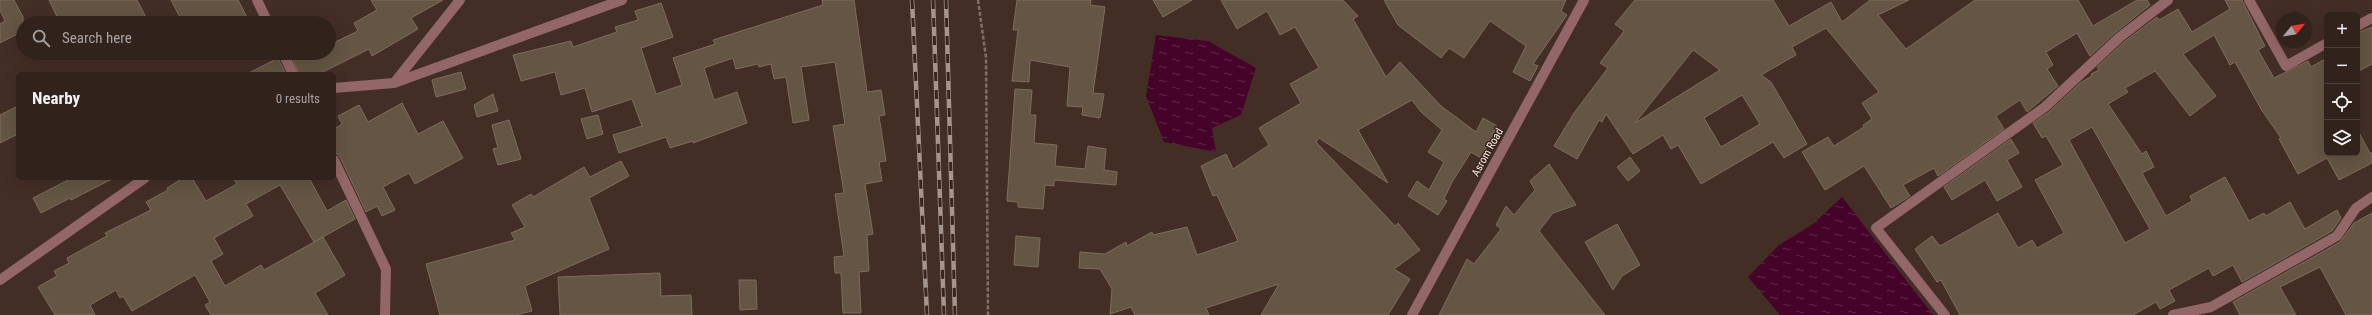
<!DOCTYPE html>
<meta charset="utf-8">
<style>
body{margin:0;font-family:"Roboto Condensed",sans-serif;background:#3a2a25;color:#f1f3f6}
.controls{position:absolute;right:12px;top:12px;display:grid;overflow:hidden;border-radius:6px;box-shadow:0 4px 16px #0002}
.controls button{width:36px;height:36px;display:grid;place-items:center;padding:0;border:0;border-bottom:1px solid #4d3f3b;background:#32221c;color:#f1f3f6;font:20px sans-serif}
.compass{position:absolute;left:2276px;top:12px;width:36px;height:36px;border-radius:50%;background:#32221c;box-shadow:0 4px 16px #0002;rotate:60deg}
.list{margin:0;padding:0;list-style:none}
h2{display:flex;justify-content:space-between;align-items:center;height:52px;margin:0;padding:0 16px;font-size:17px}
h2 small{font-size:13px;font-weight:400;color:#a8a4a3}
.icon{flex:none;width:22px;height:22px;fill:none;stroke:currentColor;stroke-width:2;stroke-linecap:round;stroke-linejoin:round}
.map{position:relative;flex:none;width:2372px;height:315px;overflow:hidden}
.search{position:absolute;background:#32221c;box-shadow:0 4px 16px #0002;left:16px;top:16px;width:320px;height:44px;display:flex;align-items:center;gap:10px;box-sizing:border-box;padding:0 14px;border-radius:22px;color:#a8a4a3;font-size:15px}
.panel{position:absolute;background:#32221c;box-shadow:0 4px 16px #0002;left:16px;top:72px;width:320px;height:108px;border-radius:6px}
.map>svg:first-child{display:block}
.water{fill:url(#water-ripples)}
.building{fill:#645544;stroke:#7e6d5c;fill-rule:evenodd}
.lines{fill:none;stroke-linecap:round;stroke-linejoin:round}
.path{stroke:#826f68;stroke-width:2.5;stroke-dasharray:4 2;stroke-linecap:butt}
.minor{stroke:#936768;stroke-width:10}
.tertiary{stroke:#936768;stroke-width:10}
.rail-casing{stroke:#a6958e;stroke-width:4.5}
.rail{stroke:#38241c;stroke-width:3;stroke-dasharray:9;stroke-linecap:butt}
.labels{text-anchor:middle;stroke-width:3;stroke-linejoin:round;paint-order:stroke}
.street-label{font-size:11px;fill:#fff1eb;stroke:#38241c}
</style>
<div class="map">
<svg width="2372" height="315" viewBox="0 0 2372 315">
<defs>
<pattern id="water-ripples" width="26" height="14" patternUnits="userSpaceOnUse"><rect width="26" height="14" fill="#45032a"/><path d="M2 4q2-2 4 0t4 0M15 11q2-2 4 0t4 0" fill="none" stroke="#612849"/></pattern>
</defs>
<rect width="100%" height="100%" fill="#432e26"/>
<!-- water -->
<g class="water">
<polygon points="1156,35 1208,41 1256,68 1241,115 1212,128 1216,152 1164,142 1146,96"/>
<polygon points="1842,197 1933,315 1780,315 1748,277 1779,245 1813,224"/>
</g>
<!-- building -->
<g class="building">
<polygon points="0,0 14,0 23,17 23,31 0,43 0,24 5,21 0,10"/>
<polygon points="49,0 137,0 149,23 60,23"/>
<polygon points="171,0 238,0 250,23 183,23"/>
<polygon points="371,0 443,0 411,18 418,29 372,56 369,49 319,74 299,74 290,53 329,53 329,45 358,31 354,23 377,10"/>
<polygon points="822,0 854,0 867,92 881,90 885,115 879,116 886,161 879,162 882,181 865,184 873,234 867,235 869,271 859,272 861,313 843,313 841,273 835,273 834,257 844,256 835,194 844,193 833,126 845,124 835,62 801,67 809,120 793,123 786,77 774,79 771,64 759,67 758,64 736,69 733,58 704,68 714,100 737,92 747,123 693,143 693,141 670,148 666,137 619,153 613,135 642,126 632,99 592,112 585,88 561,95 555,72 521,81 513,55 571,41 573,47 617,32 615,27 638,20 635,11 661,3 673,37 641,48 656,94 682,85 673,58 715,44 713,40 823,5"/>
<polygon points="1017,0 1091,0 1090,5 1105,7 1093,93 1104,94 1100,118 1082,115 1083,107 1067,106 1070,67 1030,60 1029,82 1012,81 1018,30 1013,30"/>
<polygon points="1153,0 1192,0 1163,17"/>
<polygon points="1221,0 1343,0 1358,16 1353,19 1386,77 1400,62 1441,106 1476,132 1483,118 1497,126 1481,158 1471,152 1452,182 1444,199 1447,201 1438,215 1408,196 1417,181 1429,190 1444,162 1428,152 1442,130 1421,112 1412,100 1358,130 1388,183 1319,138 1316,142 1395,226 1398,223 1420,250 1394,269 1410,279 1388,315 1261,315 1279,284 1206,308 1209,315 1135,315 1131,307 1110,314 1112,289 1100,269 1079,268 1080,252 1105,254 1126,242 1127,246 1152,232 1153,235 1187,227 1197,255 1238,241 1217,195 1213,196 1201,166 1226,154 1233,169 1269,145 1259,128 1301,103 1290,84 1319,68 1295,27 1280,35 1267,11 1237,29"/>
<polygon points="1384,0 1566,0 1561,11 1567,15 1533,64 1538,66 1530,81 1513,72 1526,46 1490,21 1464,58 1449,48 1441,58 1398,25"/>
<path d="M1635,0H1773L1789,26L1831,2L1842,22L1870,0H1909L1878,15L1906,49L1975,0H2078L2093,26L2137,0H2147L2150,5L2116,32L2090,56L2077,33L2046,52L2053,65L2047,69L2058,86L2027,112L2020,100L1996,116L2004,129L1938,176L1934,168L1903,185L1910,196L1891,208L1864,166L1825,190L1802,152L1828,137L1834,146L1864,127L1863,125L1872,119L1862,103L1879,92L1826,28L1792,47L1796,55L1761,75L1771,82L1807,144L1784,158L1773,142L1701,184L1678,145L1671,149L1663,135L1633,154L1606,114L1602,122L1599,120L1577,159L1554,146L1574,113L1608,68L1600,63L1624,31L1615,24ZM1693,50L1720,70L1635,123ZM1742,95L1760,124L1721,147L1704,118Z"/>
<path d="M2225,0H2242L2265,46L2258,50L2274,78L2308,61L2311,67L2327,58V153H2357V129L2370,153H2372V163L2339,180L2327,158L2298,174L2279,139L2281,138L2261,109L2235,62L2230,65L2214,35L2183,54L2216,96L2190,116L2155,71L2125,88L2128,92L2108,104L2142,154L2146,151L2154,167L2142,173L2166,216L2192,201L2190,196L2225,177L2249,221L2264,213L2266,216L2290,202L2305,229L2337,210L2341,218L2332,231L2242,282L2233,265L2213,276L2209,268L2169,290L2175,301L2160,309L2156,302L2133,315H1960L1941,280L1937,282L1915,249L1932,236L1940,246L1998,213L2018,248L2032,240L2037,248L2064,233L2035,180L2063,165L2046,136L2042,138L2033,123L2049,112L2080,83L2092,76L2091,74L2099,70L2097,67L2124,42L2157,17L2159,20L2178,9L2192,32L2230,9ZM2092,127L2150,229L2125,243L2069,140Z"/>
<polygon points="2372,27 2372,64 2357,72 2357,33"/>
<polygon points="278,58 286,74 247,74"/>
<polygon points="461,72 466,89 436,97 432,80"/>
<polygon points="1015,89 1032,90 1030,115 1036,115 1034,143 1057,145 1055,166 1085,169 1088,146 1106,149 1104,170 1117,172 1116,185 1054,180 1054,186 1045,185 1043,209 1018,207 1018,202 1007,201"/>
<polygon points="493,94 498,111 477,117 474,105"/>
<polygon points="402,103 418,134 443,121 463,158 415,184 409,173 383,187 395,210 382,216 377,206 366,212 340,157 334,151 334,129 342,124 338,116 359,105 368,122"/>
<polygon points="18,106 18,134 0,143 0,115"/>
<polygon points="598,115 603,134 587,139 581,119"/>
<polygon points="509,120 521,159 498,165 493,149 498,148 492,125"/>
<polygon points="2011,139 2019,153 2007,160 2022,187 1997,201 1985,180 1952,200 1944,187"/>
<polygon points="1630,157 1640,171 1628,181 1617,167"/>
<polygon points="621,161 629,176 589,198 609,249 525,286 532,311 516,315 440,315 426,264 515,240 511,233 525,227 512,205 531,194 533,197 584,167 590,177"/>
<polygon points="1549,164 1576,205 1553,213 1539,231 1605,315 1439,315 1467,259 1474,264 1501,229 1496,225 1506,206 1514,215 1535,190 1530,181"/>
<polygon points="72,178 114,178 71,200 70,198 41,213 33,198"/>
<polygon points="183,178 192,178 206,201 237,184 233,178 309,178 327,211 346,200 355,219 314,242 280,185 246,204 253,216 214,238 223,254 211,261 225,286 261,265 264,270 323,237 345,275 315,293 328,315 211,315 205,305 210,302 195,275 132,311 123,296 120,298 116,290 90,305 95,315 55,315 38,287 57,276 54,271 69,263 67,258 107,236 105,233 151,210 146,202 168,190 167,188"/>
<polygon points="2372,213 2372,315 2346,315 2320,267 2280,287 2296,315 2240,315 2233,302 2340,242 2354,223"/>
<polygon points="1617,224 1640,265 1622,276 1613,290 1585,242"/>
<polygon points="1016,236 1040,238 1038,267 1014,265"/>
<polygon points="660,273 661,296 691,295 692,315 560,315 558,277"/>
<polygon points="739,280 756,280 757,309 740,310"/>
</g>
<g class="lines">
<!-- path -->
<polyline class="path" points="978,0 986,57 988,315"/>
<!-- minor -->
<g class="minor">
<polyline points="257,0 268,23"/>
<polyline points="2249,0 2286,66 2327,43"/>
<polyline points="2357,26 2372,18"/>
<polyline points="283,53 293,74"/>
<polyline points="394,83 622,0"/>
<polyline points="334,88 394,83 460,0"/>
<polyline points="334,160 386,269 385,315"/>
<polyline points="0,280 145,178"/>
<polyline points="1945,315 1876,228 2045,107 2120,37 2168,0"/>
<polyline points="2173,315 2211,307 2337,236 2356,208 2372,197"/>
</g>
<!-- tertiary -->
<polyline class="tertiary" points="1412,315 1584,0"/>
<!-- rail casing -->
<g class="rail-casing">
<g id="rail">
<polyline points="912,0 927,315"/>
<polyline points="933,0 944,315"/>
<polyline points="946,0 955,315"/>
</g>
</g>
<!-- rail -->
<use href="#rail" class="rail"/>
</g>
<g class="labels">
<!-- street labels -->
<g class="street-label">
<text transform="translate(1487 152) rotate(-61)" y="4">Asrom Road</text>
</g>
</g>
</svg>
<div class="controls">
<button>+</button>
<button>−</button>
<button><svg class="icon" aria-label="locate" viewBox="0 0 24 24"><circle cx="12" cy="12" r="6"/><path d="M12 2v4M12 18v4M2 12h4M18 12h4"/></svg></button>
<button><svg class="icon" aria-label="layers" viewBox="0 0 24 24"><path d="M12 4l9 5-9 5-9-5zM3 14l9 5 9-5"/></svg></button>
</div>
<svg class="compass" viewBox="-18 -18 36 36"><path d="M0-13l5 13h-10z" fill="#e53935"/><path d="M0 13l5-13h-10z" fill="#a8a4a3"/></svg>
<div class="search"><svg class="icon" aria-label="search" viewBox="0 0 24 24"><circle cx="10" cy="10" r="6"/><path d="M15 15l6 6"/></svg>Search here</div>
<section class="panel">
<h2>Nearby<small>0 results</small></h2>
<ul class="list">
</ul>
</section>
</div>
